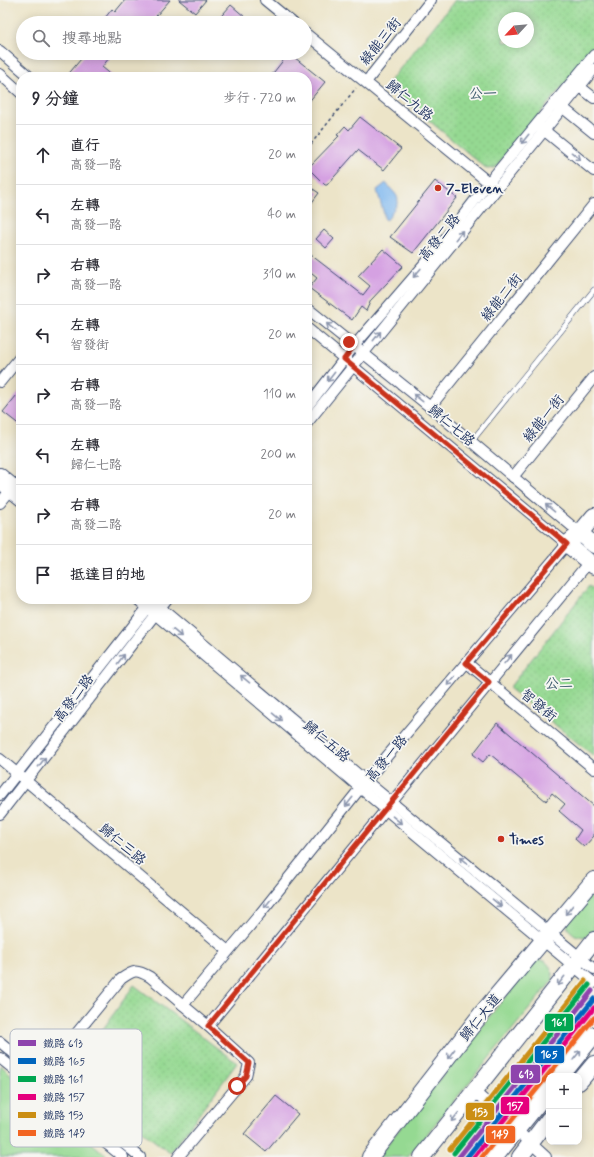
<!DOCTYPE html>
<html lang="zh-TW">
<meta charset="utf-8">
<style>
body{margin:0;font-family:Mynerve,"LXGW WenKai TC",sans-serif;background:#f7f7f7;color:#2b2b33}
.controls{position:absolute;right:12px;bottom:12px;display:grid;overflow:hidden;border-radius:8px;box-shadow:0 2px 10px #0003}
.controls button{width:36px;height:36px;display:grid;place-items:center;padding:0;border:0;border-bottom:1px solid #e1e1e2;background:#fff;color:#2b2b33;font:20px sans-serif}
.compass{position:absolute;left:498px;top:12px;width:36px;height:36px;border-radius:50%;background:#fff;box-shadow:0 2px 10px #0003;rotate:244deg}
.stop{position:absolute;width:12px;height:12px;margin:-9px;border:3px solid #c8321e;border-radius:50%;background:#fff}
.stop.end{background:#c8321e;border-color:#fff;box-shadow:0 1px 4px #0008}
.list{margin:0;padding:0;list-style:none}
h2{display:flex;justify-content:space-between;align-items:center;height:52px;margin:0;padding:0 16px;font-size:17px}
h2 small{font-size:13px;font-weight:400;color:#7c7c81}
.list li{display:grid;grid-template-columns:26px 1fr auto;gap:12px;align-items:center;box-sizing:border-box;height:60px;padding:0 16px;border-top:1px solid #e1e1e2}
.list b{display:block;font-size:15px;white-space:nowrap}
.list p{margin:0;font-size:13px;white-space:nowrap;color:#7c7c81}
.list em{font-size:13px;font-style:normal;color:#7c7c81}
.icon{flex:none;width:22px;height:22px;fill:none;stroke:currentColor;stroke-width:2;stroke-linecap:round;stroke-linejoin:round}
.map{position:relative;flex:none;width:594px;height:1157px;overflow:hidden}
.search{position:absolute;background:#fff;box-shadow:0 2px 10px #0003;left:16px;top:16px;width:296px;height:44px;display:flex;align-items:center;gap:10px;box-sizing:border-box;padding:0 14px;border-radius:22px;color:#7c7c81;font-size:15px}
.panel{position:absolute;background:#fff;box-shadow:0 2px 10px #0003;left:16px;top:72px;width:296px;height:532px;border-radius:16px}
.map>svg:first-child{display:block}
.grass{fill:#95d992;stroke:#588478}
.park{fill:url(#park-dots);stroke:#588478;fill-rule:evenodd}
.water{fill:#7eb7ef;stroke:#4c73a6}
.building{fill:#d5a1e2}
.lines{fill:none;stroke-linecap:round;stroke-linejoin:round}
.lane-casing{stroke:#3a4a6e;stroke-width:6}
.street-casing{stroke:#3a4a6e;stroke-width:12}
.primary-casing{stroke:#3a4a6e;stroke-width:18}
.path{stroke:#3a4a6e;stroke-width:1.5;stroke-dasharray:3 3;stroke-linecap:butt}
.lane{stroke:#fff;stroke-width:5}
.street{stroke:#fff;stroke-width:10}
.primary{stroke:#fff;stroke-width:16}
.rail-1-casing{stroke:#f6f6f2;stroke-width:8}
.rail-2-casing{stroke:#f6f6f2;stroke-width:8}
.rail-3-casing{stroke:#f6f6f2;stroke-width:8}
.rail-4-casing{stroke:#f6f6f2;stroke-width:8}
.rail-5-casing{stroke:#f6f6f2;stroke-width:8}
.rail-6-casing{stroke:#f6f6f2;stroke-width:8}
.rail-1{stroke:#8e44ad;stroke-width:5}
.rail-2{stroke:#0065bd;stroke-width:5}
.rail-3{stroke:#00a651;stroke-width:5}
.rail-4{stroke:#e5007d;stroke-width:5}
.rail-5{stroke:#cb8e13;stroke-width:5}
.rail-6{stroke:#f26522;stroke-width:5}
.oneway{stroke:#8d97ae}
.route{stroke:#c8321e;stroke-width:5}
.poi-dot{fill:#c8321e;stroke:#f6f6f2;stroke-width:1.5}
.labels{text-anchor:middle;stroke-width:3.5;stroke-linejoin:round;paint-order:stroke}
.street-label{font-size:14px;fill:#1b2f5e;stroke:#f6f6f2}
.park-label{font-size:14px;fill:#3a5a6b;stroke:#f6f6f2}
.poi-label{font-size:14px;font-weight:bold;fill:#1b2f5e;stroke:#f6f6f2;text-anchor:start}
.key{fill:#f6f6f2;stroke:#b4bac6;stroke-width:1}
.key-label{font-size:11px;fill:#1b2f5e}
.line-badge{stroke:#f6f6f2;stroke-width:1.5}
.badge-label{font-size:11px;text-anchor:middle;font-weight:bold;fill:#fff}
</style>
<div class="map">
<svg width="594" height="1157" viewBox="0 0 594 1157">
<defs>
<pattern id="park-dots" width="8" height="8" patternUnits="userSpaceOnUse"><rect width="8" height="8" fill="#95d992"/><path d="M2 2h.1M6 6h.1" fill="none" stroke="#80bb80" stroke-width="1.8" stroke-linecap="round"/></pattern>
</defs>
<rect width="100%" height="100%" fill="#f6f6f2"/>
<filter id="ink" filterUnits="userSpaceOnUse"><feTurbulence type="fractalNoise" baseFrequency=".025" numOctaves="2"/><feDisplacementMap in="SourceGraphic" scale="8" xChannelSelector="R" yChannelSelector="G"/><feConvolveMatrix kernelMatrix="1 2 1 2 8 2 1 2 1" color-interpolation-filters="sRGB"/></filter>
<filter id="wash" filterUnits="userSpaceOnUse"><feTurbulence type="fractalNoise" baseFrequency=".012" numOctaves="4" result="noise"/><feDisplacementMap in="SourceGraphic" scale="16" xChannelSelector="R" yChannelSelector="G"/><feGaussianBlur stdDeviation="0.9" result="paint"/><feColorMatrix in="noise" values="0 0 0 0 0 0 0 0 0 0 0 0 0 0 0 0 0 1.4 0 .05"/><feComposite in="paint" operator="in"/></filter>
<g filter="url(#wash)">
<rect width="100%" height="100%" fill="#ece4c8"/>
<!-- grass -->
<g class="grass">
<polygon points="594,887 594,931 584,937 575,935 568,929 567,923"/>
<path d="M539,960L545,961C551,967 553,971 553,980L408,1157H377L531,965Z"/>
<polygon points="0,1065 108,1157 0,1157"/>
</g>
<!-- park -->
<g class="park">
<path d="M455,0H594V48L495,168L487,169L389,87L390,81ZM504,18H528V42H504Z"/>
<polygon points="589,586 594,590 594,756 509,688"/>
<polygon points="134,985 237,1063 170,1153 70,1076"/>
</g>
<!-- water -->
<path class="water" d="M386,183C394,194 404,197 393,210C390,214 390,218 386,220L384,218V214L377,190Z"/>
<g id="blocks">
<!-- building -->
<g class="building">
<polygon points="125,0 170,0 150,23 101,23 112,9 115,12"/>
<polygon points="179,0 206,0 195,13"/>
<polygon points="231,5 252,23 215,23"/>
<polygon points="86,53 113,53 102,67 114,77 66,77"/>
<polygon points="289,53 325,82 307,104 307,77 270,77"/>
<polygon points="360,117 401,149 384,170 358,150 327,185 325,185 308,168 339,136 337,135 345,126 349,130"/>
<polygon points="435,181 457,198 413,253 390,237"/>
<polygon points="307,185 319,193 307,209"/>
<polygon points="324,230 334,239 326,248 316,239"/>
<polygon points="383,249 403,266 371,300 366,311 361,307 352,320 309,288 317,278 307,270 307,252 363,295 370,286 358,276"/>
<polygon points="21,390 21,426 3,412"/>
<polygon points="497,723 594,806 594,836 584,847 575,839 581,830 559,811 565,804 552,793 546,801 490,754 483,762 473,754"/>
<polygon points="276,1096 298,1114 266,1152 244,1134"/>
</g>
</g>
</g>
<g filter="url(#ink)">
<use href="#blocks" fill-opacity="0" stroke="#3a4a6e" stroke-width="1"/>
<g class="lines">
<!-- lane casing -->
<g class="lane-casing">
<polyline id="lane" points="471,442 594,290"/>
</g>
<!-- street casing -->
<g class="street-casing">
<g id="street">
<polyline points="265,0 293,23"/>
<polyline points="305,33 493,186"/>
<polyline points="0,51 30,77"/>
<polyline points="0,74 21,93"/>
<polyline points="366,82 431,0"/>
<polyline points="575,83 594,98"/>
<polyline points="557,103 594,133"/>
<polyline points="540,127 594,171"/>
<polyline points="307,308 430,407 580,533"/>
<polyline points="0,382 21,356"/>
<polyline points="307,407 354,346 431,257 489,182 594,55"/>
<polyline points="430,407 594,204"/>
<polyline points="307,423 594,69"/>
<polyline points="0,473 21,490"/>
<polyline points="513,477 594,377"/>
<polyline points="0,484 21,501"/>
<polyline points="0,503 14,486"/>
<polyline points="137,599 385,809 594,983"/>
<polyline points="150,599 366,781 594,969"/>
<polyline points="467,663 594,769"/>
<polyline points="0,759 227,950"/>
<polyline points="0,795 151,603"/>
<polyline points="0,814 167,599"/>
<polyline points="183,1005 259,915 366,781 567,544 307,328"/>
<polyline points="208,1026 589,562"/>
<polyline points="0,1042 140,1157"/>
<polyline points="0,1058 123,1157"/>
<path d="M34,1085L121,979C134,970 136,969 150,977L208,1026L249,1063L246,1076L178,1157"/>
<polyline points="475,1092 546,1157"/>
</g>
</g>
<!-- primary casing -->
<g class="primary-casing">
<g id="primary">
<polyline points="594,516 580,533 567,544 594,566"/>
<polyline points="580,533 594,545"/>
<polyline points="561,1076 594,1035"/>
<polyline points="579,1082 594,1064"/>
<polyline points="370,1157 482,1013 594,880"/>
<polyline points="422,1157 594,940"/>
<polyline points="495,1157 549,1090"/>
<polyline points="520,1157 549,1119"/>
</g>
</g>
<!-- path -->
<polyline class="path" points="307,149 356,88"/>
<!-- lane -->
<use href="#lane" class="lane"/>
<!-- street -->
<use href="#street" class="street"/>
<!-- primary -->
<use href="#primary" class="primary"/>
<!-- rail-1 casing -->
<g class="rail-1-casing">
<polyline id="rail-1" points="459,1157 592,991"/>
</g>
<!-- rail-2 casing -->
<g class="rail-2-casing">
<polyline id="rail-2" points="467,1157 594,999"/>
</g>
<!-- rail-3 casing -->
<g class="rail-3-casing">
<polyline id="rail-3" points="454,1153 589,985"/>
</g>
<!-- rail-4 casing -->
<g class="rail-4-casing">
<polyline id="rail-4" points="474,1157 594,1008"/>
</g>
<!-- rail-5 casing -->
<g class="rail-5-casing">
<polyline id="rail-5" points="450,1149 585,981"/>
</g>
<!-- rail-6 casing -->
<g class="rail-6-casing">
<polyline id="rail-6" points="482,1157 594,1018"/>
</g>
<!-- rail-1 -->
<use href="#rail-1" class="rail-1"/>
<!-- rail-2 -->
<use href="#rail-2" class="rail-2"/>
<!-- rail-3 -->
<use href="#rail-3" class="rail-3"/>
<!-- rail-4 -->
<use href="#rail-4" class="rail-4"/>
<!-- rail-5 -->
<use href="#rail-5" class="rail-5"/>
<!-- rail-6 -->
<use href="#rail-6" class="rail-6"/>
</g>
<!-- one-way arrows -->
<defs><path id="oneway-shaft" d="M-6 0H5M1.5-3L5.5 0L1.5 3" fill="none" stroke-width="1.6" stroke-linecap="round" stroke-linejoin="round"/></defs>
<g class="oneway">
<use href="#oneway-shaft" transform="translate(525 139) rotate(129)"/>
<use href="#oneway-shaft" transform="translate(576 156) rotate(39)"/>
<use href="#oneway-shaft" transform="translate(459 235) rotate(-51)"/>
<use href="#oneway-shaft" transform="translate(417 273) rotate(130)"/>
<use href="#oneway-shaft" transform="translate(331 327) rotate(-141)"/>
<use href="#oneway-shaft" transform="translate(377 336) rotate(-51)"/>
<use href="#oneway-shaft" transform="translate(331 377) rotate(128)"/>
<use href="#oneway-shaft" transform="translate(418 398) rotate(-142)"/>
<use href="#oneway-shaft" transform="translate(550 508) rotate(-140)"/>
<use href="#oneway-shaft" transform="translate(177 633) rotate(40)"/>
<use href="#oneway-shaft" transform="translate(121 659) rotate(-53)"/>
<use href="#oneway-shaft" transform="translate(508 659) rotate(-50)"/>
<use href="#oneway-shaft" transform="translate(245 679) rotate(-140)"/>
<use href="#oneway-shaft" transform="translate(451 681) rotate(130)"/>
<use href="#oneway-shaft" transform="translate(277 717) rotate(40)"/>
<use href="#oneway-shaft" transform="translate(42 762) rotate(-53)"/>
<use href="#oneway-shaft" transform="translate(349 802) rotate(129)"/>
<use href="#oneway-shaft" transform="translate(397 820) rotate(40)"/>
<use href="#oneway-shaft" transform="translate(464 861) rotate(-141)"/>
<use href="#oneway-shaft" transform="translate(268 903) rotate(129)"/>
<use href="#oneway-shaft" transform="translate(497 903) rotate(40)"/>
<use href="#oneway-shaft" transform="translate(569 910) rotate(129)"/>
<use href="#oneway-shaft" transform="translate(561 981) rotate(128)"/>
<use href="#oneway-shaft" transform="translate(451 1054) rotate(127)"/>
<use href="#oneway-shaft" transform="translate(577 1055) rotate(-51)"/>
<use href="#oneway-shaft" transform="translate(455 1117) rotate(129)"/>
</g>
</g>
<g class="lines" filter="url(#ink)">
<!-- route -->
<polyline class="route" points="237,1086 246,1076 249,1063 208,1026 489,682 466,663 567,544 344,359 354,346 349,342"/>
</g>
<!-- markers -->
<g class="poi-dot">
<circle cx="438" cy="188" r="4"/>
<circle cx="501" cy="839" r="4"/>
</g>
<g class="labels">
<!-- street labels -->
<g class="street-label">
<text transform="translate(380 41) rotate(-51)" y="5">綠能三街</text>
<text transform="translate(410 100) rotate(39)" y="5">歸仁九路</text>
<text transform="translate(439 237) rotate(-51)" y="5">高發二路</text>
<text transform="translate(501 297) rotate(-51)" y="5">綠能二街</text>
<text transform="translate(543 418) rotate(-51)" y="5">綠能一街</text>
<text transform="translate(452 425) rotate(40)" y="5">歸仁七路</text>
<text transform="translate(73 698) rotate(-53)" y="5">高發二路</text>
<text transform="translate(539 705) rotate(40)" y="5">智發街</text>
<text transform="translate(327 741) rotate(40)" y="5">歸仁五路</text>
<text transform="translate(386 758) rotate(-50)" y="5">高發一路</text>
<text transform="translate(123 844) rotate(40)" y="5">歸仁三路</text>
<text transform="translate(480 1017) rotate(-51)" y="5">歸仁大道</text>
</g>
<!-- park labels -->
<g class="park-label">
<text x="483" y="98">公一</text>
<text x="559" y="688">公二</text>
</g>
<!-- poi labels -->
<g class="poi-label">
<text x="446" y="193">7-Eleven</text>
<text x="509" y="844">Times</text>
</g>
</g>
<!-- legend -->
<rect x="10" y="1029" width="132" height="118" rx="6" class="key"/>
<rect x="18" y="1040" width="18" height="6" fill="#8e44ad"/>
<rect x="18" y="1058" width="18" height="6" fill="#0065bd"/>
<rect x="18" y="1076" width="18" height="6" fill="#00a651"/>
<rect x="18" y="1094" width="18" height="6" fill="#e5007d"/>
<rect x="18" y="1112" width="18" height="6" fill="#cb8e13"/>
<rect x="18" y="1130" width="18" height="6" fill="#f26522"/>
<g class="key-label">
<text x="43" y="1047">鐵路 613</text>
<text x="43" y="1065">鐵路 165</text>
<text x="43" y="1083">鐵路 161</text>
<text x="43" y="1101">鐵路 157</text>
<text x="43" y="1119">鐵路 153</text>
<text x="43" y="1137">鐵路 149</text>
</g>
<g class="line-badge">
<rect x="544" y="1013" width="30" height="19" rx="4" fill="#00a651"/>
<rect x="534" y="1045" width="31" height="19" rx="4" fill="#0065bd"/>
<rect x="510" y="1064" width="31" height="20" rx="4" fill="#8e44ad"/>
<rect x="500" y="1096" width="30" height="19" rx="4" fill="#e5007d"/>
<rect x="465" y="1102" width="30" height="19" rx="4" fill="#cb8e13"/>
<rect x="485" y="1125" width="31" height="19" rx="4" fill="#f26522"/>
</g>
<g class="badge-label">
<text x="559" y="1026">161</text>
<text x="549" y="1058">165</text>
<text x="526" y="1078">613</text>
<text x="515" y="1110">157</text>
<text x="480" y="1116">153</text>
<text x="500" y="1138">149</text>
</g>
</svg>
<div class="controls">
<button>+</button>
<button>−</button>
</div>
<svg class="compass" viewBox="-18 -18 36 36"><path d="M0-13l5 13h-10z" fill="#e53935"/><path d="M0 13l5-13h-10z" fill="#7c7c81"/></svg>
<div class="stop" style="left:237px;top:1086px"></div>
<div class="stop end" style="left:349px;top:342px"></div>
<div class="search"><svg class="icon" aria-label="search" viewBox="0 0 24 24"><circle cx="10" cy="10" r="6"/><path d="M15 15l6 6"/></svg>搜尋地點</div>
<section class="panel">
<h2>9 分鐘<small>步行 · 720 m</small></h2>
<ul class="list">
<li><svg class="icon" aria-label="ahead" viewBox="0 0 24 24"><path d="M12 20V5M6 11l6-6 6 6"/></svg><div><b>直行</b><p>高發一路</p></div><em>20 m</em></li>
<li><svg class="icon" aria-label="left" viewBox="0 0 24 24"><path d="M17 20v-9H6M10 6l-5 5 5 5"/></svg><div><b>左轉</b><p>高發一路</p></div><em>40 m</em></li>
<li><svg class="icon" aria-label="right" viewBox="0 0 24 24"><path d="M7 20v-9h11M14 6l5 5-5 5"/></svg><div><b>右轉</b><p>高發一路</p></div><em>310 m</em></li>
<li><svg class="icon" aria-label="left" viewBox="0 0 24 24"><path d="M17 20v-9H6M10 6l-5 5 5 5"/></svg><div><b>左轉</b><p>智發街</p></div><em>20 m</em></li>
<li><svg class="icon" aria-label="right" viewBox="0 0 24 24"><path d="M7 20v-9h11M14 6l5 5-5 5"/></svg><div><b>右轉</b><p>高發一路</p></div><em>110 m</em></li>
<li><svg class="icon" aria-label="left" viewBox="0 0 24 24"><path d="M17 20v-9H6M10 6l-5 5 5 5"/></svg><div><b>左轉</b><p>歸仁七路</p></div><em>200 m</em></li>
<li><svg class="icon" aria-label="right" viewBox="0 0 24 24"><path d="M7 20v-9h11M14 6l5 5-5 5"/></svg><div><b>右轉</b><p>高發二路</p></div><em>20 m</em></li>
<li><svg class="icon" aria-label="arrive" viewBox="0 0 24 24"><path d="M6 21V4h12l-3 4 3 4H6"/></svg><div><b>抵達目的地</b></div></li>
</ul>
</section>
</div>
